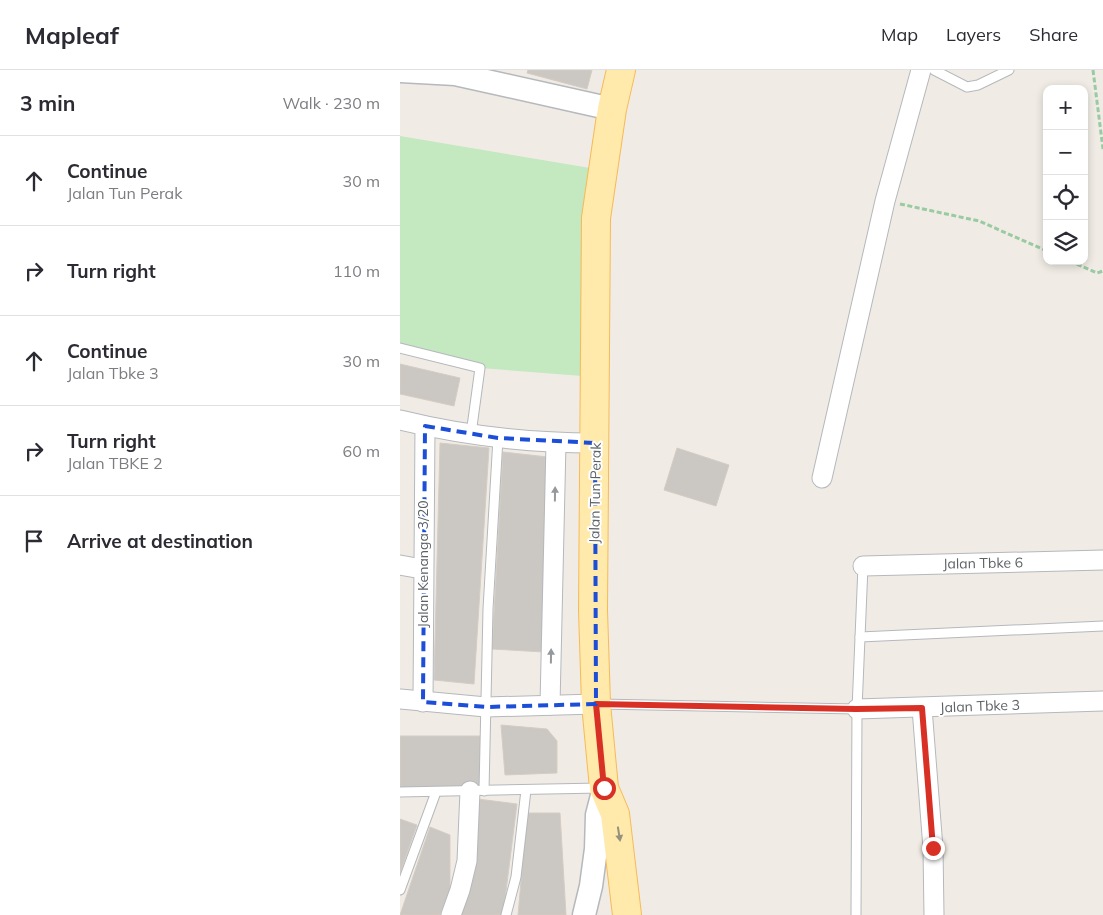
<!DOCTYPE html>
<meta charset="utf-8">
<style>
body{margin:0;font-family:Mulish,sans-serif;background:#f2f2f3;color:#2b2b33}
.controls{position:absolute;right:15px;top:15px;display:grid;overflow:hidden;border-radius:10px;box-shadow:0 2px 8px #0003}
.controls button{width:45px;height:45px;display:grid;place-items:center;padding:0;border:0;border-bottom:1px solid #e1e1e2;background:#fff;color:#2b2b33;font:25px sans-serif}
.stop{position:absolute;width:15px;height:15px;margin:-11px;border:4px solid #d93025;border-radius:50%;background:#fff}
.stop.end{background:#d93025;border-color:#fff;box-shadow:0 1px 5px #0008}
.list{margin:0;padding:0;list-style:none}
h2{display:flex;justify-content:space-between;align-items:center;height:65px;margin:0;padding:0 20px;font-size:21px}
h2 small{font-size:16px;font-weight:400;color:#7c7c81}
.list li{display:grid;grid-template-columns:32px 1fr auto;gap:15px;align-items:center;box-sizing:border-box;height:90px;padding:0 20px;border-top:1px solid #e1e1e2}
.list b{display:block;font-size:19px;white-space:nowrap}
.list p{margin:0;font-size:16px;white-space:nowrap;color:#7c7c81}
.list em{font-size:16px;font-style:normal;color:#7c7c81}
.icon{flex:none;width:28px;height:28px;fill:none;stroke:currentColor;stroke-width:2;stroke-linecap:round;stroke-linejoin:round}
.map{position:relative;flex:none;width:703px;height:845px;overflow:hidden}
header{display:flex;align-items:center;gap:30px;box-sizing:border-box;height:70px;padding:0 25px;background:#fff;border-bottom:1px solid #e1e1e2}
header strong{font-size:24px}
nav{display:flex;gap:28px;margin-inline-start:auto;font-size:18px}
main{display:flex}
aside{flex:1;background:#fff}
.map>svg:first-child{display:block}
.green{fill:#c4e8c0}
.building{fill:#cbc7c2;stroke:#d5cdc3}
.lines{fill:none;stroke-linecap:round;stroke-linejoin:round}
.service-casing{stroke:#b5b8bc;stroke-width:11}
.minor-casing{stroke:#b5b8bc;stroke-width:21}
.tertiary-casing{stroke:#b5b8bc;stroke-width:25}
.primary-casing{stroke:#f7ba56;stroke-width:30}
.path{stroke:#99caa2;stroke-width:3;stroke-dasharray:5 2.5;stroke-linecap:butt}
.service{stroke:#fff;stroke-width:9}
.minor{stroke:#fff;stroke-width:19}
.tertiary{stroke:#fff;stroke-width:22}
.primary{stroke:#ffe9ab;stroke-width:28}
.oneway{fill:#96999c}
.oneway2{fill:#96917e}
.route{stroke:#d93025;stroke-width:6}
.marked{fill:none;stroke:#1d4ed8;stroke-width:4;stroke-dasharray:10 6;stroke-linejoin:round}
.labels{text-anchor:middle;stroke-width:4;stroke-linejoin:round;paint-order:stroke}
.street-label{font-size:14px;fill:#5d6266;stroke:#fff}
</style>
<header>
<strong>Mapleaf</strong>
<nav><a>Map</a><a>Layers</a><a>Share</a></nav>
</header>
<main>
<aside>
<h2>3 min<small>Walk · 230 m</small></h2>
<ul class="list">
<li><svg class="icon" aria-label="ahead" viewBox="0 0 24 24"><path d="M12 20V5M6 11l6-6 6 6"/></svg><div><b>Continue</b><p>Jalan Tun Perak</p></div><em>30 m</em></li>
<li><svg class="icon" aria-label="right" viewBox="0 0 24 24"><path d="M7 20v-9h11M14 6l5 5-5 5"/></svg><div><b>Turn right</b></div><em>110 m</em></li>
<li><svg class="icon" aria-label="ahead" viewBox="0 0 24 24"><path d="M12 20V5M6 11l6-6 6 6"/></svg><div><b>Continue</b><p>Jalan Tbke 3</p></div><em>30 m</em></li>
<li><svg class="icon" aria-label="right" viewBox="0 0 24 24"><path d="M7 20v-9h11M14 6l5 5-5 5"/></svg><div><b>Turn right</b><p>Jalan TBKE 2</p></div><em>60 m</em></li>
<li><svg class="icon" aria-label="arrive" viewBox="0 0 24 24"><path d="M6 21V4h12l-3 4 3 4H6"/></svg><div><b>Arrive at destination</b></div></li>
</ul>
</aside>
<div class="map">
<svg width="703" height="845" viewBox="0 0 703 845">
<rect width="100%" height="100%" fill="#f0ece5"/>
<!-- green -->
<polygon class="green" points="0,66 202,100 195,307 80,298 0,278"/>
<!-- building -->
<g class="building">
<polygon points="128,0 192,0 187,19 127,3"/>
<polygon points="0,294 60,308 54,336 0,324"/>
<polygon points="40,373 89,378 74,614 34,610"/>
<polygon points="277,378 329,395 316,436 264,420"/>
<polygon points="103,382 148,387 143,582 92,579"/>
<polygon points="101,655 147,659 157,671 157,703 105,705"/>
<polygon points="0,666 80,666 80,716 0,719"/>
<polygon points="78,729 117,734 103,845 60,845"/>
<polygon points="127,743 160,743 166,845 118,845"/>
<polygon points="0,749 17,755 0,803"/>
<polygon points="30,757 50,765 50,819 40,845 0,845"/>
</g>
<g class="lines">
<!-- service casing -->
<g class="service-casing">
<g id="service">
<polyline points="534,0 567,17 578,15 609,0"/>
<polyline points="0,278 80,298 71,364"/>
<polyline points="460,567 703,556"/>
<polyline points="199,634 457,639"/>
<polyline points="84,721 88,539 98,368"/>
<polyline points="0,722 201,718"/>
<polyline points="0,820 36,722"/>
<polyline points="106,845 116,807 126,720"/>
<polyline points="456,845 457,639 463,496"/>
</g>
</g>
<!-- minor casing -->
<g class="minor-casing">
<g id="minor">
<path d="M0,350C65,366 129,373 195,373"/>
<polyline points="422,408 485,131 521,0"/>
<polyline points="0,495 22,499"/>
<polyline points="463,496 703,490"/>
<polyline points="0,629 86,637 196,634"/>
<polyline points="23,632 25,356"/>
<polyline points="150,635 156,373"/>
<polyline points="522,638 533,778 534,845"/>
<polyline points="457,639 703,631"/>
<polyline points="51,845 60,820 67,791 70,721"/>
</g>
</g>
<!-- tertiary casing -->
<g class="tertiary-casing">
<g id="tertiary">
<polyline points="0,1 55,4 212,39"/>
<polyline points="184,845 191,816 196,779 197,745 204,718"/>
</g>
</g>
<!-- primary casing -->
<g class="primary-casing">
<polyline id="primary" points="221,0 212,39 196,148 193,540 196,634 204,718 215,744 227,845"/>
</g>
<!-- path -->
<g class="path">
<polyline points="693,0 703,79"/>
<polyline points="500,134 579,151 647,181"/>
<polyline points="670,191 697,203 703,201"/>
</g>
<!-- service -->
<use href="#service" class="service"/>
<!-- minor -->
<use href="#minor" class="minor"/>
<!-- tertiary -->
<use href="#tertiary" class="tertiary"/>
<!-- primary -->
<use href="#primary" class="primary"/>
</g>
<!-- one-way arrows -->
<defs><path id="oneway-solid" d="M-6-.8H1V-3.2L6.5 0L1 3.2V.8H-6Z" transform="scale(1.25)"/></defs>
<g class="oneway">
<use href="#oneway-solid" transform="translate(155 424) rotate(-89)"/>
<use href="#oneway-solid" transform="translate(151 586) rotate(-89)"/>
</g>
<use class="oneway2" href="#oneway-solid" transform="translate(219 764) rotate(81)"/>
<g class="lines">
<!-- route -->
<polyline class="route" points="204,718 196,634 456,639 522,638 533,778"/>
</g>
<!-- marked area -->
<path class="marked" d="M25,356L98,368L195,373L196,634L86,637L23,632Z"/>
<g class="labels">
<!-- street labels -->
<g class="street-label">
<text transform="translate(195 423) rotate(-89)" y="5">Jalan Tun Perak</text>
<text transform="translate(583 493) rotate(-1)" y="5">Jalan Tbke 6</text>
<text transform="translate(23 494) rotate(-90)" y="5">Jalan Kenanga 3/20</text>
<text transform="translate(580 636) rotate(-2)" y="5">Jalan Tbke 3</text>
</g>
</g>
</svg>
<div class="controls">
<button>+</button>
<button>−</button>
<button><svg class="icon" aria-label="locate" viewBox="0 0 24 24"><circle cx="12" cy="12" r="6"/><path d="M12 2v4M12 18v4M2 12h4M18 12h4"/></svg></button>
<button><svg class="icon" aria-label="layers" viewBox="0 0 24 24"><path d="M12 4l9 5-9 5-9-5zM3 14l9 5 9-5"/></svg></button>
</div>
<div class="stop" style="left:204px;top:718px"></div>
<div class="stop end" style="left:533px;top:778px"></div>
</div>
</main>
